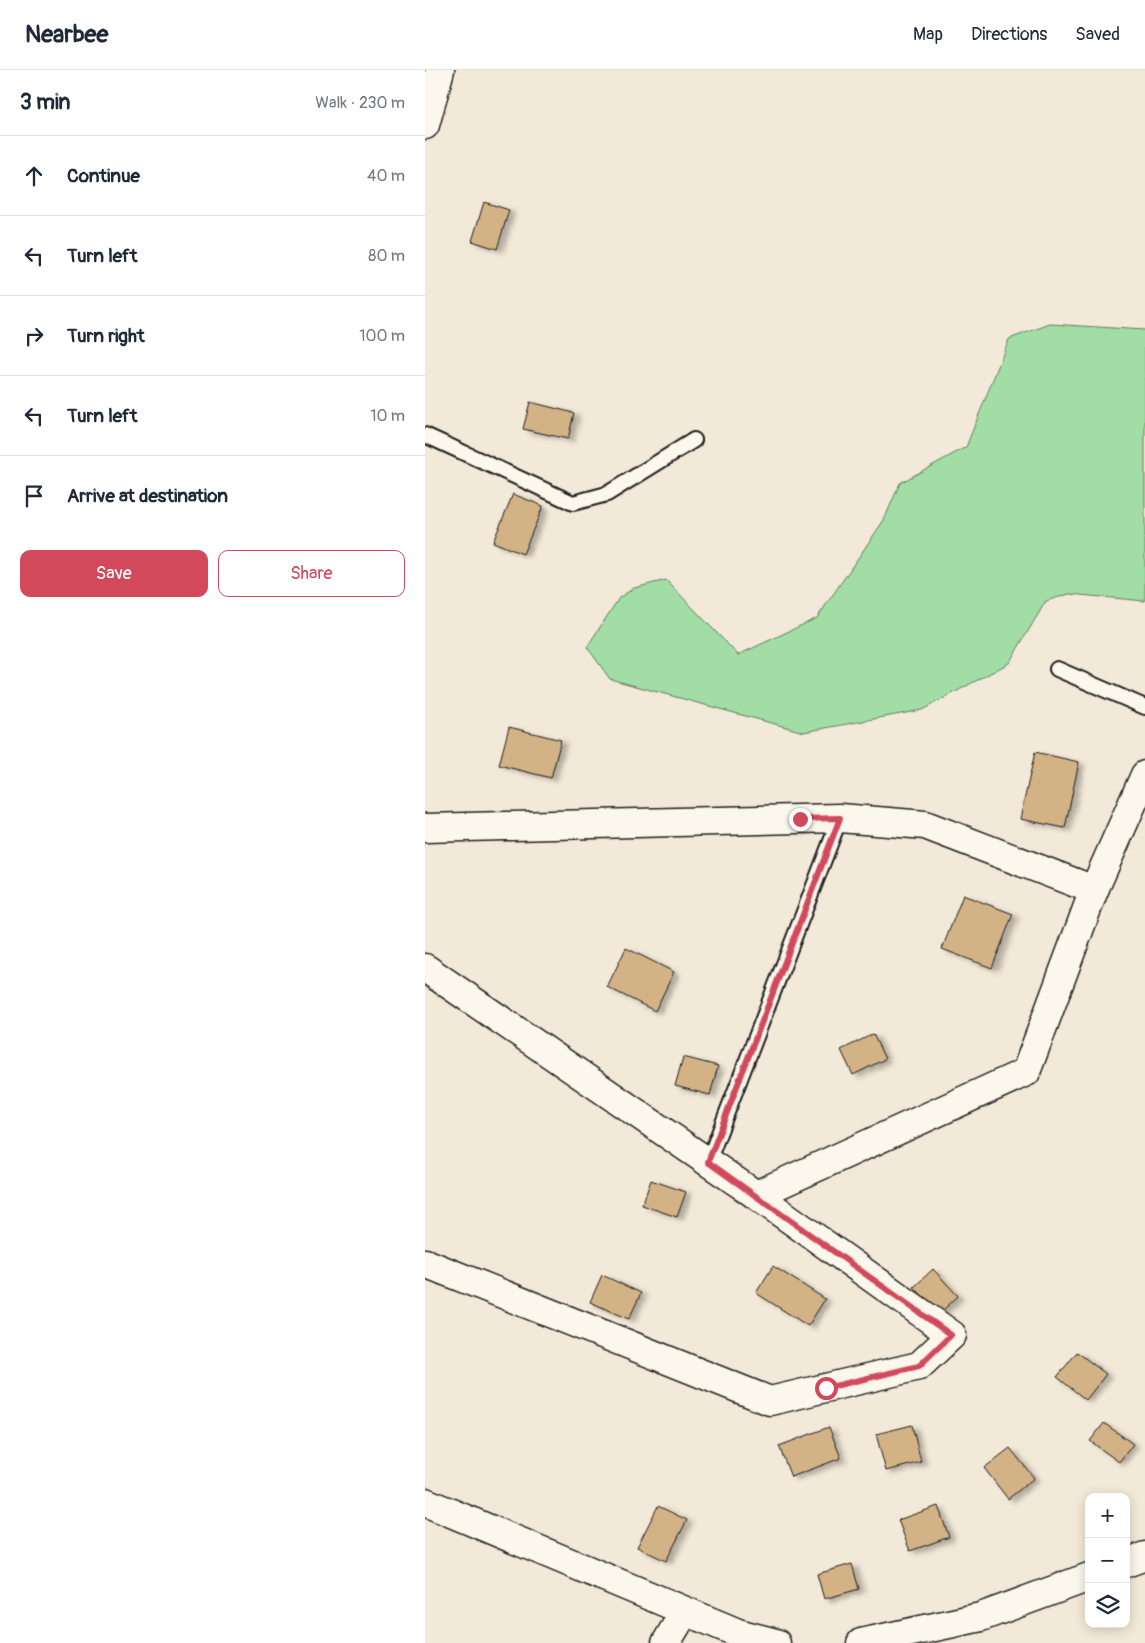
<!DOCTYPE html>
<meta charset="utf-8">
<style>
body{margin:0;font-family:Pangolin,sans-serif;background:#f2f2f3;color:#1f2937}
.controls{position:absolute;right:15px;bottom:15px;display:grid;overflow:hidden;border-radius:10px;box-shadow:0 2px 12px #0003}
.controls button{width:45px;height:45px;display:grid;place-items:center;padding:0;border:0;border-bottom:1px solid #e0e1e3;background:#fff;color:#1f2937;font:25px sans-serif}
.stop{position:absolute;width:15px;height:15px;margin:-11px;border:4px solid #d1495b;border-radius:50%;background:#fff}
.stop.end{background:#d1495b;border-color:#fff;box-shadow:0 1px 5px #0008}
.list{margin:0;padding:0;list-style:none}
h2{display:flex;justify-content:space-between;align-items:center;height:65px;margin:0;padding:0 20px;font-size:21px}
h2 small{font-size:16px;font-weight:400;color:#747a83}
.list li{display:grid;grid-template-columns:32px 1fr auto;gap:15px;align-items:center;box-sizing:border-box;height:80px;padding:0 20px;border-top:1px solid #e0e1e3}
.list b{display:block;font-size:19px;white-space:nowrap}
.list em{font-size:16px;font-style:normal;color:#747a83}
.actions{display:flex;gap:10px;padding:15px 20px}
.actions a{flex:1;padding:11px 0;border:1px solid #d1495b;border-radius:10px;text-align:center;font-size:18px;color:#d1495b}
.actions .main{background:#d1495b;color:#fff}
.icon{flex:none;width:28px;height:28px;fill:none;stroke:currentColor;stroke-width:2;stroke-linecap:round;stroke-linejoin:round}
.map{position:relative;flex:none;width:720px;height:1573px;overflow:hidden}
header{display:flex;align-items:center;gap:30px;box-sizing:border-box;height:70px;padding:0 25px;background:#fff;border-bottom:1px solid #e0e1e3}
header strong{font-size:24px}
nav{display:flex;gap:28px;margin-inline-start:auto;font-size:18px}
main{display:flex}
aside{flex:1;background:#fff}
.map>svg:first-child{display:block}
.green{fill:#a1dda4;stroke:#5e7c60}
.building{fill:#d3b386;stroke:#1c1c1c;filter:url(#shadow)}
.lines{fill:none;stroke-linecap:round;stroke-linejoin:round}
.service-casing{stroke:#1c1c1c;stroke-width:18}
.minor-casing{stroke:#1c1c1c;stroke-width:31}
.service{stroke:#fbf7ec;stroke-width:14}
.minor{stroke:#fbf7ec;stroke-width:28}
.route{stroke:#d1495b;stroke-width:6}
</style>
<header>
<strong>Nearbee</strong>
<nav><a>Map</a><a>Directions</a><a>Saved</a></nav>
</header>
<main>
<aside>
<h2>3 min<small>Walk · 230 m</small></h2>
<ul class="list">
<li><svg class="icon" aria-label="ahead" viewBox="0 0 24 24"><path d="M12 20V5M6 11l6-6 6 6"/></svg><div><b>Continue</b></div><em>40 m</em></li>
<li><svg class="icon" aria-label="left" viewBox="0 0 24 24"><path d="M17 20v-9H6M10 6l-5 5 5 5"/></svg><div><b>Turn left</b></div><em>80 m</em></li>
<li><svg class="icon" aria-label="right" viewBox="0 0 24 24"><path d="M7 20v-9h11M14 6l5 5-5 5"/></svg><div><b>Turn right</b></div><em>100 m</em></li>
<li><svg class="icon" aria-label="left" viewBox="0 0 24 24"><path d="M17 20v-9H6M10 6l-5 5 5 5"/></svg><div><b>Turn left</b></div><em>10 m</em></li>
<li><svg class="icon" aria-label="arrive" viewBox="0 0 24 24"><path d="M6 21V4h12l-3 4 3 4H6"/></svg><div><b>Arrive at destination</b></div></li>
</ul>
<div class="actions"><a class="main">Save</a><a>Share</a></div>
</aside>
<div class="map">
<svg width="720" height="1573" viewBox="0 0 720 1573">
<defs>
<filter id="shadow"><feDropShadow dx="5.5" dy="3" stdDeviation="2.5" flood-color="#0004"/></filter>
</defs>
<rect width="100%" height="100%" fill="#f3e9d8"/>
<filter id="ink" filterUnits="userSpaceOnUse"><feTurbulence type="fractalNoise" baseFrequency=".02" numOctaves="2"/><feDisplacementMap in="SourceGraphic" scale="10" xChannelSelector="R" yChannelSelector="G"/><feConvolveMatrix kernelMatrix="1 2 1 2 8 2 1 2 1" color-interpolation-filters="sRGB"/></filter>
<g filter="url(#ink)">
<!-- green -->
<polygon class="green" points="625,254 720,260 720,531 644,524 621,531 584,593 497,640 379,662 185,609 162,577 194,528 209,518 241,510 313,585 392,548 459,450 475,413 541,377 584,269"/>
<!-- building -->
<g class="building">
<polygon points="59,132 84,140 72,179 47,171"/>
<polygon points="105,332 149,343 143,369 98,359"/>
<polygon points="88,424 118,436 98,484 68,472"/>
<polygon points="84,657 136,670 126,708 74,695"/>
<polygon points="610,682 654,692 640,758 595,749"/>
<polygon points="538,825 588,844 567,898 517,879"/>
<polygon points="201,878 249,902 230,941 182,917"/>
<polygon points="448,964 460,989 428,1005 416,980"/>
<polygon points="258,987 293,996 285,1025 250,1016"/>
<polygon points="226,1110 261,1122 252,1147 217,1135"/>
<polygon points="348,1196 400,1229 383,1256 331,1223"/>
<polygon points="508,1199 533,1226 514,1244 489,1217"/>
<polygon points="177,1205 216,1223 204,1249 165,1232"/>
<polygon points="652,1282 681,1304 661,1330 632,1307"/>
<polygon points="679,1353 708,1374 694,1392 665,1371"/>
<polygon points="487,1355 496,1392 461,1401 451,1364"/>
<polygon points="404,1357 416,1388 366,1407 354,1376"/>
<polygon points="585,1378 609,1408 583,1429 559,1398"/>
<polygon points="233,1436 262,1450 241,1491 212,1477"/>
<polygon points="513,1436 524,1467 485,1481 473,1450"/>
<polygon points="427,1494 434,1519 399,1529 392,1504"/>
</g>
<g class="lines">
<!-- service casing -->
<g class="service-casing">
<g id="service">
<polyline points="0,365 148,433 182,424 269,370"/>
<polyline points="632,599 720,637"/>
<polyline points="283,1092 415,748"/>
</g>
</g>
<!-- minor casing -->
<g class="minor-casing">
<g id="minor">
<polyline points="0,55 15,0"/>
<polyline points="0,758 415,748 500,755 669,820 720,705"/>
<polyline points="0,898 331,1125 601,1002 669,820"/>
<polyline points="0,1193 345,1331 494,1296 527,1265 331,1125"/>
<polyline points="0,1432 313,1563 351,1573"/>
<polyline points="701,1493 720,1486"/>
<polyline points="241,1573 260,1541"/>
<polyline points="436,1573 556,1547 664,1507"/>
</g>
</g>
<!-- service -->
<use href="#service" class="service"/>
<!-- minor -->
<use href="#minor" class="minor"/>
</g>
</g>
<g class="lines" filter="url(#ink)">
<!-- route -->
<polyline class="route" points="375,749 415,748 283,1092 526,1265 494,1296 401,1318"/>
</g>
</svg>
<div class="controls">
<button>+</button>
<button>−</button>
<button><svg class="icon" aria-label="layers" viewBox="0 0 24 24"><path d="M12 4l9 5-9 5-9-5zM3 14l9 5 9-5"/></svg></button>
</div>
<div class="stop" style="left:401px;top:1318px"></div>
<div class="stop end" style="left:375px;top:749px"></div>
</div>
</main>
